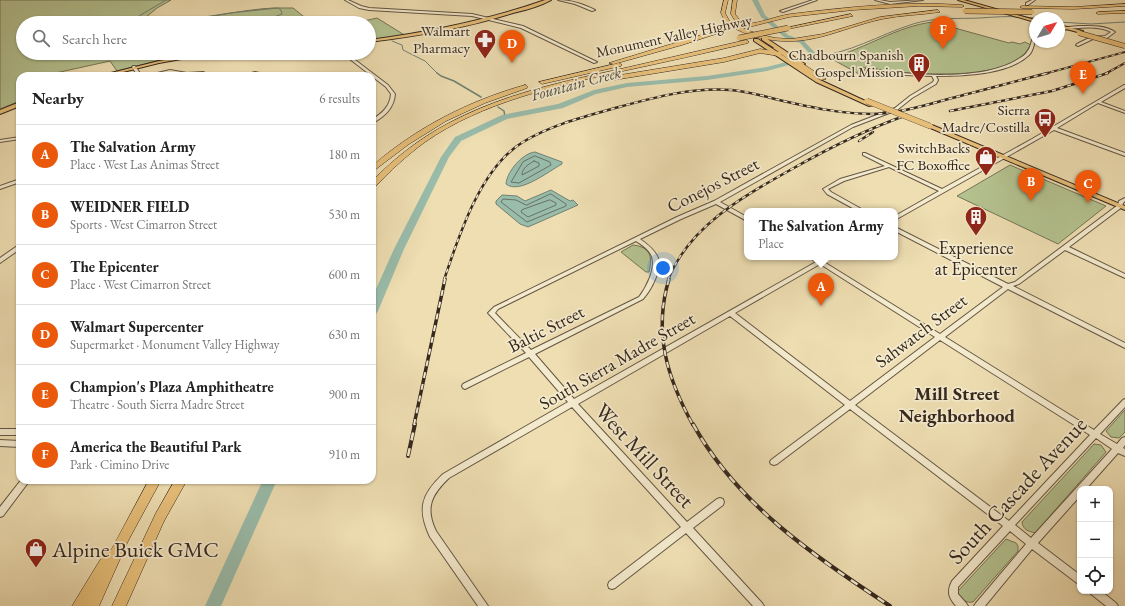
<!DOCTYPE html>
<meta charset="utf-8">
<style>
body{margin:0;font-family:"EB Garamond",serif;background:#f2f2f2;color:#222}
.controls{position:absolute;right:12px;bottom:12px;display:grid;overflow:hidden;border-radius:8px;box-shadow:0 1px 3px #0004}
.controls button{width:36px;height:36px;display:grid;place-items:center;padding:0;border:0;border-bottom:1px solid #e0e0e0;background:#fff;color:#222;font:20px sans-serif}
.compass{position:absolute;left:1029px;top:12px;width:36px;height:36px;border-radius:50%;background:#fff;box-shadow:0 1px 3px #0004;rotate:52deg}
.you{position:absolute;left:663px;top:268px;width:14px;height:14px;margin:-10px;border:3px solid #fff;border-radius:50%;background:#1a73e8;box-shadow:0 0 0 6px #1a73e833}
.badge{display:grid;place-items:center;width:26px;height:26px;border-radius:50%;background:#ea580c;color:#fff;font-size:13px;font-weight:700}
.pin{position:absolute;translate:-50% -33px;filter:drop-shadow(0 1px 2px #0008)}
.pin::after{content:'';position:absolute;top:21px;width:14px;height:12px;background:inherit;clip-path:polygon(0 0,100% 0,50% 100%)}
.popup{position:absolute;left:744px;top:208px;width:154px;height:52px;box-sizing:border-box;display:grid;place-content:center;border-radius:8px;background:#fff;filter:drop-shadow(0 1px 3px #0005);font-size:13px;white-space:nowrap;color:#767676}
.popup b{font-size:15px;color:#222}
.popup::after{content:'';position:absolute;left:50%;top:100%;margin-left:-8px;border:8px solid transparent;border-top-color:#fff}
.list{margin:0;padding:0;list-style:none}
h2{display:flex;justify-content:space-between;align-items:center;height:52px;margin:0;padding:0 16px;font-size:17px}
h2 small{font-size:13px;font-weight:400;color:#767676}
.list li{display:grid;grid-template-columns:26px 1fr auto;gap:12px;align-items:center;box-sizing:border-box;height:60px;padding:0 16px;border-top:1px solid #e0e0e0}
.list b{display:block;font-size:15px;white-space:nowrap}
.list p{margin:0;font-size:13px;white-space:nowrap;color:#767676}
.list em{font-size:13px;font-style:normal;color:#767676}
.icon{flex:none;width:22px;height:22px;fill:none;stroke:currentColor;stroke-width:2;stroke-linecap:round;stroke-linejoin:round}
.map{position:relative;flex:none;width:1125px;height:606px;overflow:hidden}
.search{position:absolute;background:#fff;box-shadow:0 1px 3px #0004;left:16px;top:16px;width:360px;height:44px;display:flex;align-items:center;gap:10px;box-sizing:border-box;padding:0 14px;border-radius:22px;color:#767676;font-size:15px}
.panel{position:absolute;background:#fff;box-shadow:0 1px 3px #0004;left:16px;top:72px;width:360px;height:412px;border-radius:12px}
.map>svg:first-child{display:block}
.green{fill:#b4c290;stroke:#747557}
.water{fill:#99bcab;stroke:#718173}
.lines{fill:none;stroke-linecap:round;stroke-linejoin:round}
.shore{stroke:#677264;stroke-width:1}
.stream-far1{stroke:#718173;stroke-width:1}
.stream{stroke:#718173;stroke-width:1.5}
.river{fill:#99bcab;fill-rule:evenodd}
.minor-casing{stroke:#635643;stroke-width:2}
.major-casing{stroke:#35281e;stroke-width:2}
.highway-casing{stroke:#35281e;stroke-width:1}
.minor{fill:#f4eacd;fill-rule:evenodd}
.major{fill:#e7bf79;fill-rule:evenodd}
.highway{fill:#e7bf79;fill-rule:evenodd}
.rail-far3-casing{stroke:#35281e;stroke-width:2}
.rail-far2-casing{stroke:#35281e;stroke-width:2.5}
.rail-far1-casing{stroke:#35281e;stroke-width:3.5}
.rail-casing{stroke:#35281e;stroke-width:4}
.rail-far3{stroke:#f4eacd;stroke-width:1;stroke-dasharray:3.5;stroke-linecap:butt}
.rail-far2{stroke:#f4eacd;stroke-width:1.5;stroke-dasharray:4;stroke-linecap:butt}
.rail-far1{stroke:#f4eacd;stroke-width:2;stroke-dasharray:6;stroke-linecap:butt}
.rail{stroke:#f4eacd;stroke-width:2.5;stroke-dasharray:8;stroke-linecap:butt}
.major-bridge-far1-casing{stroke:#35281e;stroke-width:5.5;stroke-linecap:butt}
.major-bridge-casing{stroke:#35281e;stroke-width:6;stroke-linecap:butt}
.highway-bridge-casing{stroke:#35281e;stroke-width:6;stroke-linecap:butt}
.major-bridge-far1{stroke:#e7bf79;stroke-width:4.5}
.major-bridge{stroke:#e7bf79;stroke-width:5.5}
.highway-bridge{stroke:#e7bf79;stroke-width:5}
.labels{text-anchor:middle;stroke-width:3.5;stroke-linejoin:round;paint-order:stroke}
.far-poi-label{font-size:15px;fill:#35281e;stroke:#f4eacd;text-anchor:end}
.far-street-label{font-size:15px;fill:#35281e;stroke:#f4eacd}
.far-water-label{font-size:16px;font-style:italic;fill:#4e4d41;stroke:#f4eacd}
.street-label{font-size:18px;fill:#35281e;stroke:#f4eacd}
.poi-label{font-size:18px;fill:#35281e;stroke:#f4eacd}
.neighbourhood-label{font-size:19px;font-weight:bold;fill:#35281e;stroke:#f4eacd}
.near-street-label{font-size:22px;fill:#35281e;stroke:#f4eacd}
.near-poi-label{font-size:22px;fill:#35281e;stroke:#f4eacd;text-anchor:start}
</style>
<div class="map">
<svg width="1125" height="606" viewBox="0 0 1125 606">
<rect width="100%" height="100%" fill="#eedeb2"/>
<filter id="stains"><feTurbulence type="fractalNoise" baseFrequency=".005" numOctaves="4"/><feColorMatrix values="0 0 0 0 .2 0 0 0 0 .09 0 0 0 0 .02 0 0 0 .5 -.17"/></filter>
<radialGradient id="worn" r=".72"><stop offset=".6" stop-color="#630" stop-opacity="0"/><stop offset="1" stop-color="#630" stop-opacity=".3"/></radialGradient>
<!-- green -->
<g class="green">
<polygon points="0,0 171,0 157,8 139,23 23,23 23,53 206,53 157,61 117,71 110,61 42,76 20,76 20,101 0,109"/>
<path d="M273,8H293L308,20L319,23H169C204,19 238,10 273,8Z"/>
<polygon points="377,18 406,36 369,40 369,23 355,23"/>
<path d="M933,22L1009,43L1012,42L1020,44L1025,42L1031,45C1028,48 1026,53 1022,57C993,78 930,75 893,72C884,71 867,66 860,68V70L865,72L859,74L830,58C865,49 897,26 933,22Z"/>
<polygon points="1010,165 1106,206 1058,244 957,196"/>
<path d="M633,245C650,247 653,256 649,272H646L621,252Z"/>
<polygon points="1125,410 1125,432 1119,438 1111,437 1106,431"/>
<path d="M1094,444L1101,445L1106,452L1035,533C1028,531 1023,530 1022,522Z"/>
<path d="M1006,539L1016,543L1018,546V551L973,602C966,603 962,600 958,594V591Z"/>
</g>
<!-- water -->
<g class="water">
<path d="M535,152L562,162V164C549,171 519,195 506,184C507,171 523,153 535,152Z"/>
<polygon points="551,190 570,201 573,200 578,205 528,227 520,224 496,204 496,201 502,195 517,196 525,201"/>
</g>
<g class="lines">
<!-- shore -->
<g class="shore">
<polygon points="535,156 550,162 551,165 519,183 511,182 523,162"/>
<path d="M534,161L539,163V166L522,175C522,168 529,164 534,161Z"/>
<polygon points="551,194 566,204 566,206 527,222 501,202 503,199 516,200 526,205"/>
<polygon points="550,200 556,203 556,205 528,217 521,212 522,210"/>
</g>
<!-- stream-far1 -->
<g class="stream-far1">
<polyline points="1024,17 1035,18"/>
<polyline points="1059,22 1091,24 1125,22"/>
<polyline points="131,23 139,16 166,0"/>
<polyline points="166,23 230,13 278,8 281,10 282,14 274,17 275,19 294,21 293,23"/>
<polyline points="369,36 375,37"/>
<polyline points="392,41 402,45 403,50 425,61 438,74"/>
<path d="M812,57C850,54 878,35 913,24C935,17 958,19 980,18C994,17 1007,16 1020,17"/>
</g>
<!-- stream -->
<g class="stream">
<polyline points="437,73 441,76 454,81 481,97"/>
<polyline points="498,107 504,111 505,117"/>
</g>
<!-- river -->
<g class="river">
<polygon points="752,0 758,0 765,15 788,35 804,41 816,54 814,58 767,71 707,80 627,87 596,94 563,108 507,119 461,141 449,157 404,249 378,311 376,314 372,315 372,298 394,249 441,157 455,137 502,115 558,104 594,90 627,83 707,76 767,67 809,56 810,54 800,43 784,37 761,17"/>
<polygon points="263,480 277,480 221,606 205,606"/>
</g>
<!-- minor casing -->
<g class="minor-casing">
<g id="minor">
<polygon points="345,0 348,0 361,6 369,8 472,14 523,26 597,62 594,63 521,28 472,16 369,10 359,8"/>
<path d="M558,0C571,0 583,4 595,10L592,11L575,4Z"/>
<polygon points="813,0 817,0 783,12 780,11"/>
<polygon points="875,0 880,0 890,2 923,0 890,4"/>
<polygon points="1032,0 1035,0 1028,5 1026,5 1026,3"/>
<path d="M1079,26C1091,26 1104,25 1115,32L1107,38L1093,39L1078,46L1076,45L1077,44L1091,37L1105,36L1111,32C1096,24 1075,29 1059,30V28Z"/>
<path d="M1034,35H1035C1035,42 1033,51 1029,55C1008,75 963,76 936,76L938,80L936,84L912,98L897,110L853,127L720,202L747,217V221L716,204L681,219L640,239C647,244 655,250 658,258C662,270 651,290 643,299L535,354L574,399L816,262L809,257H816L820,259L824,257H831L824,262L940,334L1003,287L895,231V227L1008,284L1015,282L1118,205L1119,201L1125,198V201L1123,203L1122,207L1069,247L1125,274V278L1065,250L1019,284L1013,286L1125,343V348L1008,289L945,337L1094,430L1123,400L1125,399V407L1100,434L1117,444L1122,438L1125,437V445L1123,448L1125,449V456L1118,453L1086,489H1080V496L1038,543L1080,575V584L1077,583L1032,549L985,606H974L976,603L1026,544L1010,531L958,587V594L966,603L968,606H956C948,597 947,591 952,581L1003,526L850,409L777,464L774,465L771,464L770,462L771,460L845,405L730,316L578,404L687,522L717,499L720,498L723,499L724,502L723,505L693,528L762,603L764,606H753L686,533L615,588L612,589L609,588L608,585L609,582L681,527L572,407L449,478C431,495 425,508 436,531L488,606H478L430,537C417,509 421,495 443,474L568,402L529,357L465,389L463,388L462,386L463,384L526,353L489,314L488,313L494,307L677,217L714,201L851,125L895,108L910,96L933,82L934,80L932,76L904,75L867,71L865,70L866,69C878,69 890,72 902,73C937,76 991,78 1020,58C1023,56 1025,55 1027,52C1031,48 1031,41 1034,35ZM636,241C642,245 650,250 652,257C656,269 646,288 639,297L531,350L495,313L498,309ZM820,264L935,337L850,401L735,313ZM940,340L1090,435L1009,521L855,405ZM1096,438L1112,449L1031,538L1015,525Z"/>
<path d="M342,53H346L388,85L395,94C394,108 385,116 373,123H372V120C382,113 390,107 391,94L386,87Z"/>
<polygon points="133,66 135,66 142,76 138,76 132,67"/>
<polygon points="170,70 187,73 203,72 205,73 203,74 187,75 170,72 152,76 145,76"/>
<path d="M255,72L269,75L270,76C265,76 260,74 255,74C251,74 246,76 241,76Z"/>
<polygon points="279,75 285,75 287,76 278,76"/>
<polygon points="1124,85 1125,85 1125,88 1101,102 1125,111 1125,113 1098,103 1057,128 1125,153 1125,156 1054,130 895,220 895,216 939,191 889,167 844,181 828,189 831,192 865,211 858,211 827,194 823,189 840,179 885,166 863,155 863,153 865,153 942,189 1032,139"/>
<polygon points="20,137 20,139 0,142 0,140"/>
<polygon points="20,179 20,182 0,189 0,186"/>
<polygon points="20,244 20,249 0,263 0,258"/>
<rect x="0" y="429" width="20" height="6"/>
<polygon points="0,440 20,441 20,447 0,446"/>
<polygon points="21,480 30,480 3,516 0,517 0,507"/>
<polygon points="1090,591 1101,591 1116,603 1118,606 1106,606 1091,594"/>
</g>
</g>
<!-- major casing -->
<g class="major-casing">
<g id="major">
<path d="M545,0H551C540,6 526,10 513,13C466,28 418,36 369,42V40C429,32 488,20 545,0Z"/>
<polygon points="958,0 964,0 1035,20 1035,22"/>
<polygon points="1059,25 1083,31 1083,32 1081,33 1059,27"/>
<polygon points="764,38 766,38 805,64 801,65 762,40 762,38"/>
<polygon points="754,39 758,39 820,80 874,105 869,106 816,82 754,41"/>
<polygon points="205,53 215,53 159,63 107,76 99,76 159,61"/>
<polygon points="20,102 20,106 0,114 0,110"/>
<polygon points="928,125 932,125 1125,206 1125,210 928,127"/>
</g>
</g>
<!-- highway casing -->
<g class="highway-casing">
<g id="highway">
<polygon points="724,0 728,0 725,13 730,22 729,26 725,31 682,45 614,64 609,63 721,29 725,26 724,19 721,13"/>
<path d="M733,0H737L735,14L741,22L746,24C762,23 776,16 791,14C848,7 905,1 962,5L964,6L962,7L919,6L853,10L789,17L745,28L737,24L731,14Z"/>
<polygon points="1125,4 1125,6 1074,9 1022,8 1020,7 1022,6 1074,7"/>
<path d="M938,10L940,12C921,15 901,15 882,19C837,29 809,49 761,38C752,36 740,32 733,27L737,26L758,34L775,38L792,39L823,34L880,17Z"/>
<polygon points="1125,11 1125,13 1098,14 1096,13 1098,12"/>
<polygon points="851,14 853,16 788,29 786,28"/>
<path d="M746,40L749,42L748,43C706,53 665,62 623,71C556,86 482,102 425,142C406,156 390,171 375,187H372V181C395,158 420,138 449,123C503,94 565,81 625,68C665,59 706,49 746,40Z"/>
<polygon points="776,46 826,79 821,80 806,72 781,54 779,56 760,53 724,62 608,81 605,79 608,77 724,58 760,49 779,52 773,48"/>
<polygon points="619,63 622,65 621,66 542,84 539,82"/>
<path d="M525,85L527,86V88L485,103L446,121L409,144L372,172V166C416,128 468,101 525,85Z"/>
<polygon points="149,480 161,480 128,541 99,606 72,606 105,552 111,550"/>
<polygon points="175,480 187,480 164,521 126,606 112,606 156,513"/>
</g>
</g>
<!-- minor -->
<use href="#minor" class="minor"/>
<!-- major -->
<use href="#major" class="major"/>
<!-- highway -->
<use href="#highway" class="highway"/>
<!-- rail-far3 casing -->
<g class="rail-far3-casing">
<g id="rail-far3">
<polyline points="1044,74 1125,52"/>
<polyline points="1105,74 1125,63"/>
</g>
</g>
<!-- rail-far2 casing -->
<g class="rail-far2-casing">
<g id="rail-far2">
<polyline points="950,111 1052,91 1108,73"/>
<polyline points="859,141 873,132"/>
<path d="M444,280C459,235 481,167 523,142C553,124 587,116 619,107C656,97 693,87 731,90C747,91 763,96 779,100C810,107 841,114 873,114C901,113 926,105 952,98C984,90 1016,81 1048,73"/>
<path d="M668,280C689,226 744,196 792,169C829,148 867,129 907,115"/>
</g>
</g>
<!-- rail-far1 casing -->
<g class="rail-far1-casing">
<g id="rail-far1">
<path d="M669,279C653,332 667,378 693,425"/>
<polyline points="414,425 445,279"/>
</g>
</g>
<!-- rail casing -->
<g class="rail-casing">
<g id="rail">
<path d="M693,424C737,504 815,557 890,606"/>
<polyline points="408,456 415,424"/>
</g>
</g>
<!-- rail-far3 -->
<use href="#rail-far3" class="rail-far3"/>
<!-- rail-far2 -->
<use href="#rail-far2" class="rail-far2"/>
<!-- rail-far1 -->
<use href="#rail-far1" class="rail-far1"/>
<!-- rail -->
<use href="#rail" class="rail"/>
<!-- major-bridge-far1 casing -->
<g class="major-bridge-far1-casing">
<polyline id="major-bridge-far1" points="1079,33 1125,46"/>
</g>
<!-- major-bridge casing -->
<g class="major-bridge-casing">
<polyline id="major-bridge" points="867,101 930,126"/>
</g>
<!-- highway-bridge casing -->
<g class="highway-bridge-casing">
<g id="highway-bridge">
<polyline points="965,11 1032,12"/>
<polyline points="739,38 788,28"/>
</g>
</g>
<!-- major-bridge-far1 -->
<use href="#major-bridge-far1" class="major-bridge-far1"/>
<!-- major-bridge -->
<use href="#major-bridge" class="major-bridge"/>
<!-- highway-bridge -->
<use href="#highway-bridge" class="highway-bridge"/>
</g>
<!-- icons -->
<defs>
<g id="pharmacy-pin" transform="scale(1.15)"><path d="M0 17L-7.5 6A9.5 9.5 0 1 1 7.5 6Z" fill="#8f2418" stroke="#f4eacd"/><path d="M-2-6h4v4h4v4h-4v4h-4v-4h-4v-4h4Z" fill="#fff"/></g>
<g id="building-pin" transform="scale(1.15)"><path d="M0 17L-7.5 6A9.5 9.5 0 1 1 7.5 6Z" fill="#8f2418" stroke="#f4eacd"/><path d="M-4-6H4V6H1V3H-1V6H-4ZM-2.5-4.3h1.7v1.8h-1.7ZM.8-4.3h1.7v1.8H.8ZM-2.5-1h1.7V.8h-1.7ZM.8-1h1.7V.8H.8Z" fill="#fff"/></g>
<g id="bus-pin" transform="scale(1.15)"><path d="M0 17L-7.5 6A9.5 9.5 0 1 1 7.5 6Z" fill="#8f2418" stroke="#f4eacd"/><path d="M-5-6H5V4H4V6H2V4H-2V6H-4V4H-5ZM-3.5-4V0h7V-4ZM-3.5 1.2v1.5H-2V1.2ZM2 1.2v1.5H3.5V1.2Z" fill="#fff"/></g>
<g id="shop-pin" transform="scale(1.15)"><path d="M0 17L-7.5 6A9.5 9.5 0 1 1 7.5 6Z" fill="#8f2418" stroke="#f4eacd"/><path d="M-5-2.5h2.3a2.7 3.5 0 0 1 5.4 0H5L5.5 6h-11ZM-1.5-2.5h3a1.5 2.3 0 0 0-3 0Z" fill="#fff"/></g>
</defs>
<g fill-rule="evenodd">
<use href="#pharmacy-pin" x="485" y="40"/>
<use href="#building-pin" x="919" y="64"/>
<use href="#bus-pin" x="1045" y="119"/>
<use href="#shop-pin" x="986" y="157"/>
<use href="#building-pin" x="976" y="217"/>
<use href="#shop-pin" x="36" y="549"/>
</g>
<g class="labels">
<!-- far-poi labels -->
<g class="far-poi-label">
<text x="470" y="36">Walmart<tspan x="470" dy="17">Pharmacy</tspan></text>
<text x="904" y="60">Chadbourn Spanish<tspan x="904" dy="17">Gospel Mission</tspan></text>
<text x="1030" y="115">Sierra<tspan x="1030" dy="17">Madre/Costilla</tspan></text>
<text x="970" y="153">SwitchBacks<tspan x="970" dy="17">FC Boxoffice</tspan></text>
</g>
<!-- far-street labels -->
<g class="far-street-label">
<text transform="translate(674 36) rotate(-12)" y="5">Monument Valley Highway</text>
</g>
<!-- far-water labels -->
<g class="far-water-label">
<text transform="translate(576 83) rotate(-15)" y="6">Fountain Creek</text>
</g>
<!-- street labels -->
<g class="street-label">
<text transform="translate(713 185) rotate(-27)" y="6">Conejos Street</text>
<text transform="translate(546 329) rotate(-27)" y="6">Baltic Street</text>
<text transform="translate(921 331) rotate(-37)" y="6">Sahwatch Street</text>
<text transform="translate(617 361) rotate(-30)" y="6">South Sierra Madre Street</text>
</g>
<!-- poi labels -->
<g class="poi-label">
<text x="976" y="254">Experience<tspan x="976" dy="21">at Epicenter</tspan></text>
</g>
<!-- neighbourhood labels -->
<g class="neighbourhood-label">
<text x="957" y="400">Mill Street<tspan x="957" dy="22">Neighborhood</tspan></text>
</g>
<!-- near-street labels -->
<g class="near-street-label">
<text transform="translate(645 455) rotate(47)" y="8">West Mill Street</text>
<text transform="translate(1017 490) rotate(-47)" y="8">South Cascade Avenue</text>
</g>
<!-- near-poi labels -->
<g class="near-poi-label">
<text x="52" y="557">Alpine Buick GMC</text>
</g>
</g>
<rect width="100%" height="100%" filter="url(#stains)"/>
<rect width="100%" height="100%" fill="url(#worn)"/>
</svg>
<div class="controls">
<button>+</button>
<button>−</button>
<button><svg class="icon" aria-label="locate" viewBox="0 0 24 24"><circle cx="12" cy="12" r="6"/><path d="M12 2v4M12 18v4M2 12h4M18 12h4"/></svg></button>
</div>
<svg class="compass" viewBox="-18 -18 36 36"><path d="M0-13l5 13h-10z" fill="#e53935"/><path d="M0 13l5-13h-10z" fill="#767676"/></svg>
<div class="you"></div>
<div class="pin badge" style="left:821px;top:306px">A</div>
<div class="popup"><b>The Salvation Army</b>Place</div>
<div class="pin badge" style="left:1031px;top:201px">B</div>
<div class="pin badge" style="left:1088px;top:203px">C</div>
<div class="pin badge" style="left:512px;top:63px">D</div>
<div class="pin badge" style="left:1083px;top:94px">E</div>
<div class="pin badge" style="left:943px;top:49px">F</div>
<div class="search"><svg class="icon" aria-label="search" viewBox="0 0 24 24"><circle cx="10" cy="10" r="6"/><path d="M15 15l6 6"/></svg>Search here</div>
<section class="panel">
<h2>Nearby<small>6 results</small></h2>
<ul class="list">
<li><span class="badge">A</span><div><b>The Salvation Army</b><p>Place · West Las Animas Street</p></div><em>180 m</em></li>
<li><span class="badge">B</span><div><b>WEIDNER FIELD</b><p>Sports · West Cimarron Street</p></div><em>530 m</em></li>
<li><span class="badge">C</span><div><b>The Epicenter</b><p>Place · West Cimarron Street</p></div><em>600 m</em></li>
<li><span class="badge">D</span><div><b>Walmart Supercenter</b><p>Supermarket · Monument Valley Highway</p></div><em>630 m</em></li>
<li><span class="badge">E</span><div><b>Champion's Plaza Amphitheatre</b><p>Theatre · South Sierra Madre Street</p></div><em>900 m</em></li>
<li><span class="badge">F</span><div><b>America the Beautiful Park</b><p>Park · Cimino Drive</p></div><em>910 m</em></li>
</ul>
</section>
</div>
